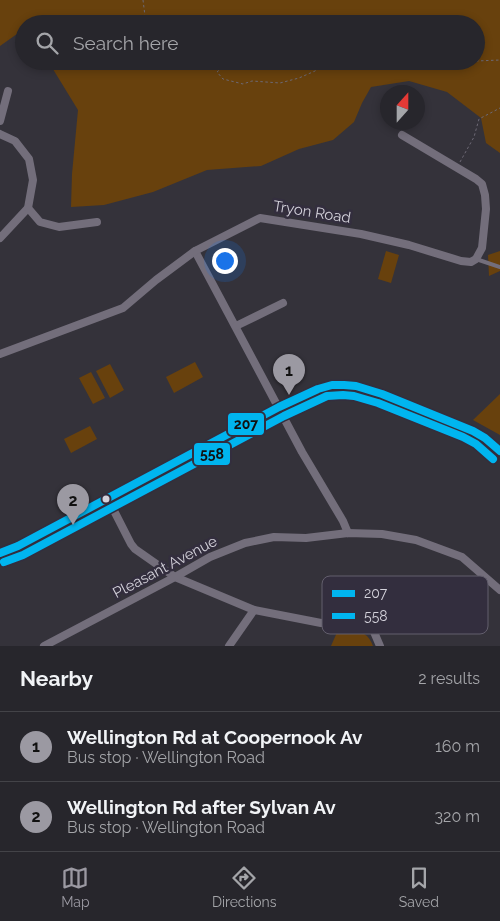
<!DOCTYPE html>
<meta charset="utf-8">
<style>
body{margin:0;font-family:Raleway,sans-serif;background:#2f2e34;color:#f1f3f6}
.compass{position:absolute;left:380px;top:85px;width:45px;height:45px;border-radius:50%;background:#27262c;box-shadow:0 2px 8px #0003;rotate:21deg}
.you{position:absolute;left:224px;top:260px;width:18px;height:18px;margin:-12px;border:4px solid #fff;border-radius:50%;background:#1a73e8;box-shadow:0 0 0 8px #1a73e833}
.badge{display:grid;place-items:center;width:32px;height:32px;border-radius:50%;background:#9b99a2;color:#111;font-size:16px;font-weight:700}
.pin{position:absolute;translate:-50% -41px;filter:drop-shadow(0 1px 2px #0008)}
.pin::after{content:'';position:absolute;top:26px;width:18px;height:15px;background:inherit;clip-path:polygon(0 0,100% 0,50% 100%)}
.list{margin:0;padding:0;list-style:none}
h2{display:flex;justify-content:space-between;align-items:center;height:65px;margin:0;padding:0 20px;font-size:21px}
h2 small{font-size:16px;font-weight:400;color:#a4a5a9}
.list li{display:grid;grid-template-columns:32px 1fr auto;gap:15px;align-items:center;box-sizing:border-box;height:70px;padding:0 20px;border-top:1px solid #434348}
.list b{display:block;font-size:19px;white-space:nowrap}
.list p{margin:0;font-size:16px;white-space:nowrap;color:#a4a5a9}
.list em{font-size:16px;font-style:normal;color:#a4a5a9}
.icon{flex:none;width:28px;height:28px;fill:none;stroke:currentColor;stroke-width:2;stroke-linecap:round;stroke-linejoin:round}
.map{position:relative;flex:none;width:500px;height:646px;overflow:hidden}
.search{position:absolute;background:#27262c;box-shadow:0 2px 8px #0003;left:15px;right:15px;top:15px;height:55px;display:flex;align-items:center;gap:12px;box-sizing:border-box;padding:0 18px;border-radius:28px;color:#a4a5a9;font-size:19px}
.sheet{height:205px;background:#27262c}
nav{display:flex;justify-content:space-around;align-items:center;box-sizing:border-box;height:70px;border-top:1px solid #434348;background:#27262c;font-size:14px;color:#a4a5a9}
nav a{display:grid;justify-items:center;gap:2px}
nav .on{color:#9b99a2}
.map>svg:first-child{display:block}
.green{fill:#68410d}
.lines{fill:none;stroke-linecap:round;stroke-linejoin:round}
.stream{stroke:#231508;stroke-width:2}
.path{stroke:#6d6975;stroke-width:1;stroke-dasharray:2.5 2.5;stroke-linecap:butt}
.service{stroke:#736e7b;stroke-width:4}
.minor{stroke:#736e7b;stroke-width:8}
.bus-1-casing{stroke:#332e3e;stroke-width:11}
.bus-2-casing{stroke:#332e3e;stroke-width:11}
.bus-1{stroke:#00b5ef;stroke-width:8}
.bus-2{stroke:#00b5ef;stroke-width:8}
.bus-dot{fill:#d3d1da;stroke:#332e3e;stroke-width:2}
.labels{text-anchor:middle;stroke-width:5;stroke-linejoin:round;paint-order:stroke}
.street-label{font-size:15px;fill:#d3d1da;stroke:#332e3e}
.key{fill:#332e3e;stroke:#635f6d;stroke-width:1}
.key-label{font-size:14px;fill:#d3d1da}
.line-badge{stroke:#332e3e;stroke-width:2}
.pale-badge-label{font-size:14px;text-anchor:middle;font-weight:bold;fill:#111}
</style>
<div class="map">
<svg width="500" height="646" viewBox="0 0 500 646">
<rect width="100%" height="100%" fill="#34323a"/>
<!-- green -->
<g class="green">
<polygon points="0,0 500,0 500,153 486,143 481,118 447,92 409,81 371,87 362,103 354,122 333,140 299,149 261,166 207,170 153,192 104,205 71,207 72,174 78,110 48,61 476,61 476,24 24,24 24,29 0,46"/>
<polygon points="386,251 399,255 391,283 378,279"/>
<polygon points="500,251 500,271 489,276 488,255"/>
<polygon points="195,362 203,377 174,393 166,377"/>
<polygon points="110,364 124,390 110,398 96,371"/>
<polygon points="91,372 105,398 93,404 79,378"/>
<polygon points="500,394 500,435 473,420"/>
<polygon points="90,426 97,439 71,453 64,439"/>
<path d="M351,629C362,631 369,635 373,646H331L338,630Z"/>
</g>
<g class="lines">
<!-- stream -->
<polyline class="stream" points="158,24 164,21"/>
<!-- path -->
<g class="path">
<polyline points="143,0 146,24"/>
<polyline points="369,24 387,20 405,24"/>
<polyline points="235,61 233,64 225,65 217,72 223,79 243,84 252,81 280,83 299,78 315,71 328,61"/>
<path d="M270,61C280,65 294,65 305,61"/>
<polyline points="476,61 500,60"/>
<polyline points="460,162 474,137 479,119 500,108"/>
</g>
<!-- service -->
<polyline class="service" points="476,259 500,267"/>
<!-- minor -->
<g class="minor">
<polyline points="0,121 8,91"/>
<polyline points="0,134 15,141 29,159 33,180 28,208 0,238"/>
<polyline points="28,208 40,222 59,227 97,222"/>
<polyline points="195,251 302,452 343,521 348,533"/>
<polyline points="236,326 283,303"/>
<polyline points="0,354 123,308 156,280 195,251 260,218 361,234 409,245 461,261 471,262 476,259 482,248 486,209 485,195 482,184 476,179 402,135"/>
<polyline points="108,499 131,544 135,549 175,577 254,610 321,623 356,621 367,625 374,632 380,646"/>
<path d="M0,553L18,546L279,407C296,399 313,388 332,385C362,381 402,402 430,414C446,420 464,426 479,434C487,439 493,445 500,451"/>
<polyline points="44,646 175,577 210,557 245,543 274,537 306,538 348,533 382,534 416,540 462,557 500,590"/>
<polyline points="229,646 254,610"/>
</g>
<!-- bus-1 casing -->
<g class="bus-1-casing">
<polyline id="bus-1" points="0,553 18,546 279,407 318,389 332,385 344,385 356,386 382,394 473,431 485,438 500,451"/>
</g>
<!-- bus-2 casing -->
<g class="bus-2-casing">
<polyline id="bus-2" points="4,562 23,555 284,416 327,396 343,395 354,396 378,403 463,437 476,444 493,459"/>
</g>
<!-- bus-1 -->
<use href="#bus-1" class="bus-1"/>
<!-- bus-2 -->
<use href="#bus-2" class="bus-2"/>
</g>
<!-- markers -->
<circle class="bus-dot" cx="106" cy="499" r="4.5"/>
<g class="labels">
<!-- street labels -->
<g class="street-label">
<text transform="translate(312 212) rotate(9)" y="5">Tryon Road</text>
<text transform="translate(165 567) rotate(-28)" y="5">Pleasant Avenue</text>
</g>
</g>
<!-- legend -->
<rect x="322" y="576" width="166" height="58" rx="8" class="key"/>
<rect x="332" y="590" width="23" height="7" fill="#00b5ef"/>
<rect x="332" y="613" width="23" height="6" fill="#00b5ef"/>
<g class="key-label">
<text x="364" y="598">207</text>
<text x="364" y="621">558</text>
</g>
<g class="line-badge">
<rect x="227" y="412" width="38" height="24" rx="5" fill="#00b5ef"/>
<rect x="193" y="442" width="38" height="24" rx="5" fill="#00b5ef"/>
</g>
<g class="pale-badge-label">
<text x="246" y="429">207</text>
<text x="212" y="459">558</text>
</g>
</svg>
<svg class="compass" viewBox="-18 -18 36 36"><path d="M0-13l5 13h-10z" fill="#e53935"/><path d="M0 13l5-13h-10z" fill="#a4a5a9"/></svg>
<div class="you"></div>
<div class="pin badge" style="left:289px;top:395px">1</div>
<div class="pin badge" style="left:73px;top:525px">2</div>
<div class="search"><svg class="icon" aria-label="search" viewBox="0 0 24 24"><circle cx="10" cy="10" r="6"/><path d="M15 15l6 6"/></svg>Search here</div>
</div>
<section class="sheet">
<h2>Nearby<small>2 results</small></h2>
<ul class="list">
<li><span class="badge">1</span><div><b>Wellington Rd at Coopernook Av</b><p>Bus stop · Wellington Road</p></div><em>160 m</em></li>
<li><span class="badge">2</span><div><b>Wellington Rd after Sylvan Av</b><p>Bus stop · Wellington Road</p></div><em>320 m</em></li>
</ul>
</section>
<nav>
<a class="on"><svg class="icon" aria-label="map" viewBox="0 0 24 24"><path d="M3 6l6-2 6 2 6-2v14l-6 2-6-2-6 2zM9 4v14M15 6v14"/></svg>Map</a>
<a><svg class="icon" aria-label="directions" viewBox="0 0 24 24"><path d="M12 3l9 9-9 9-9-9zM9 14v-3h6M13 9l2 2-2 2"/></svg>Directions</a>
<a><svg class="icon" aria-label="saved" viewBox="0 0 24 24"><path d="M7 4h10v16l-5-4-5 4z"/></svg>Saved</a>
</nav>
